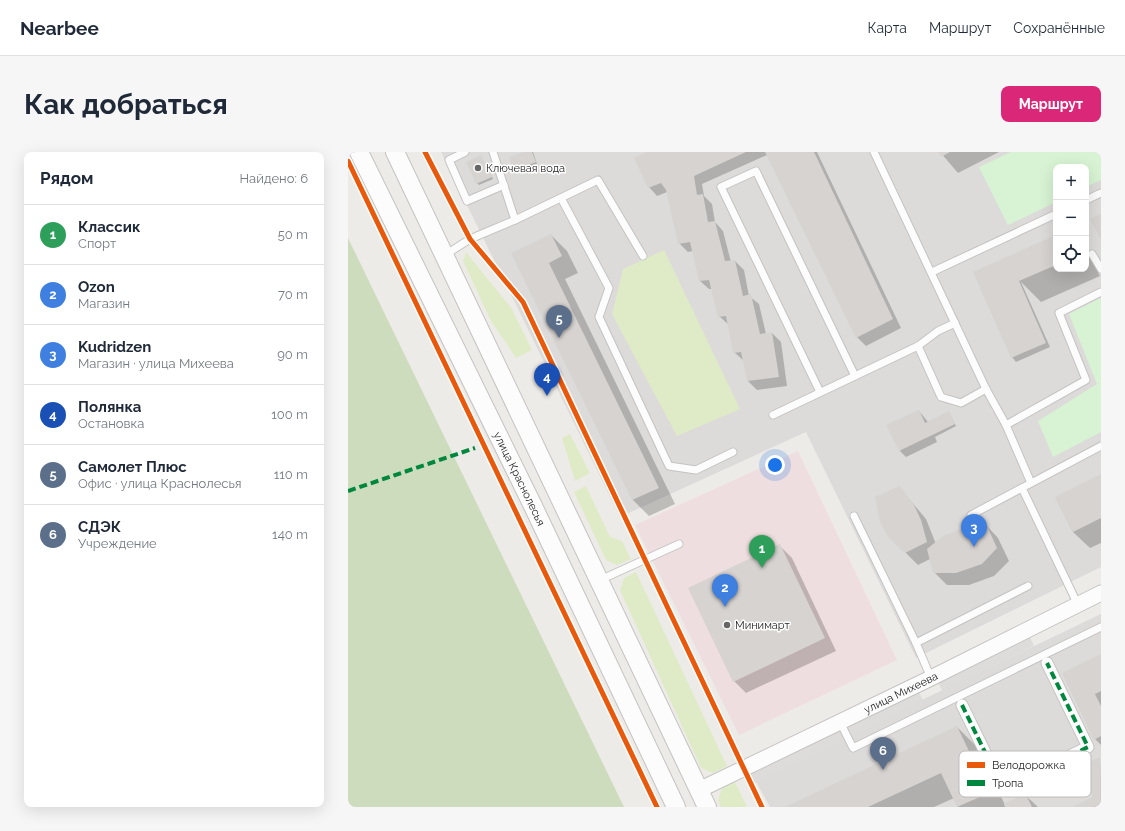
<!DOCTYPE html>
<html lang="ru">
<meta charset="utf-8">
<style>
body{margin:0;font-family:Raleway,sans-serif;background:#f6f6f7;color:#1f2937}
.controls{position:absolute;right:12px;top:12px;display:grid;overflow:hidden;border-radius:8px;box-shadow:0 4px 16px #0002}
.controls button{width:36px;height:36px;display:grid;place-items:center;padding:0;border:0;border-bottom:1px solid #e0e1e3;background:#fff;color:#1f2937;font:20px sans-serif}
.you{position:absolute;left:427px;top:313px;width:14px;height:14px;margin:-10px;border:3px solid #fff;border-radius:50%;background:#1a73e8;box-shadow:0 0 0 6px #1a73e833}
.badge{display:grid;place-items:center;width:26px;height:26px;border-radius:50%;background:#db2777;color:#fff;font-size:13px;font-weight:700}
.pin{position:absolute;translate:-50% -33px;filter:drop-shadow(0 1px 2px #0008)}
.pin::after{content:'';position:absolute;top:21px;width:14px;height:12px;background:inherit;clip-path:polygon(0 0,100% 0,50% 100%)}
.list{margin:0;padding:0;list-style:none}
h2{display:flex;justify-content:space-between;align-items:center;height:52px;margin:0;padding:0 16px;font-size:17px}
h2 small{font-size:13px;font-weight:400;color:#747a83}
.list li{display:grid;grid-template-columns:26px 1fr auto;gap:12px;align-items:center;box-sizing:border-box;height:60px;padding:0 16px;border-top:1px solid #e0e1e3}
.list b{display:block;font-size:15px;white-space:nowrap}
.list p{margin:0;font-size:13px;white-space:nowrap;color:#747a83}
.list em{font-size:13px;font-style:normal;color:#747a83}
.icon{flex:none;width:22px;height:22px;fill:none;stroke:currentColor;stroke-width:2;stroke-linecap:round;stroke-linejoin:round}
.map{position:relative;flex:none;width:753px;height:655px;overflow:hidden;border-radius:8px}
header{display:flex;align-items:center;gap:24px;box-sizing:border-box;height:56px;padding:0 20px;background:#fff;border-bottom:1px solid #e0e1e3}
header strong{font-size:19px}
nav{display:flex;gap:22px;margin-inline-start:auto;font-size:14px}
.intro{display:flex;align-items:center;justify-content:space-between;box-sizing:border-box;height:96px;padding:0 24px}
h1{margin:0;font-size:28px}
.button{padding:10px 18px;border-radius:8px;background:#db2777;color:#fff;font-size:14px;font-weight:700}
main{display:flex;gap:24px;padding:0 24px}
aside{flex:1;background:#fff;border-radius:8px;box-shadow:0 4px 16px #0002}
.map>svg:first-child{display:block}
.residential{fill:#dcdbd9;fill-rule:evenodd}
.commercial{fill:#efdedf}
.grass{fill:#dfebc6}
.forest{fill:#ccdcbd}
.park{fill:#d7f3d3}
.parking{fill:#dddcdb}
.shadow{fill:#0003}
.building{fill:#d6d3d0}
.lines{fill:none;stroke-linecap:round;stroke-linejoin:round}
.service-casing{stroke:#c4c3c2;stroke-width:9}
.pedestrian-casing{stroke:#c4c3c2;stroke-width:13}
.minor-casing{stroke:#c4c3c2;stroke-width:17}
.tertiary-casing{stroke:#c4c3c2;stroke-width:20}
.service{stroke:#fcfcfc;stroke-width:7}
.pedestrian{stroke:#fcfcfc;stroke-width:11}
.minor{stroke:#fcfcfc;stroke-width:15}
.tertiary{stroke:#fcfcfc;stroke-width:18}
.quiet{stroke:#00873e;stroke-width:4;stroke-dasharray:8 4;stroke-linecap:butt}
.cycleway-casing{stroke:#fff;stroke-width:8}
.cycleway{stroke:#e8590c;stroke-width:5}
.poi-dot{fill:#676665;stroke:#fff;stroke-width:1.5}
.labels{text-anchor:middle;stroke-width:3;stroke-linejoin:round;paint-order:stroke}
.poi-label{font-size:11px;fill:#1f1f1f;stroke:#fff;text-anchor:start}
.street-label{font-size:11px;fill:#1f1f1f;stroke:#fff}
.key{fill:#fff;stroke:#bcbcbc;stroke-width:1}
.key-label{font-size:11px;fill:#1f1f1f}
</style>
<header>
<strong>Nearbee</strong>
<nav><a>Карта</a><a>Маршрут</a><a>Сохранённые</a></nav>
</header>
<div class="intro"><h1>Как добраться</h1><a class="button">Маршрут</a></div>
<main>
<aside>
<h2>Рядом<small>Найдено: 6</small></h2>
<ul class="list">
<li><span class="badge" style="background:#2e9e5b">1</span><div><b>Классик</b><p>Спорт</p></div><em>50 m</em></li>
<li><span class="badge" style="background:#3f7fe0">2</span><div><b>Ozon</b><p>Магазин</p></div><em>70 m</em></li>
<li><span class="badge" style="background:#3f7fe0">3</span><div><b>Kudridzen</b><p>Магазин · улица Михеева</p></div><em>90 m</em></li>
<li><span class="badge" style="background:#1a4fb4">4</span><div><b>Полянка</b><p>Остановка</p></div><em>100 m</em></li>
<li><span class="badge" style="background:#5c6f8a">5</span><div><b>Самолет Плюс</b><p>Офис · улица Краснолесья</p></div><em>110 m</em></li>
<li><span class="badge" style="background:#5c6f8a">6</span><div><b>СДЭК</b><p>Учреждение</p></div><em>140 m</em></li>
</ul>
</aside>
<div class="map">
<svg width="753" height="655" viewBox="0 0 753 655">
<rect width="100%" height="100%" fill="#edebe8"/>
<!-- residential -->
<g class="residential">
<path d="M93,0H753V415L568,506L458,280L272,365ZM708,15H738V117H708Z"/>
<polygon points="753,462 753,655 422,655 407,628"/>
</g>
<!-- commercial -->
<polygon class="commercial" points="450,299 549,508 391,583 287,373"/>
<!-- grass -->
<g class="grass">
<polygon points="316,98 392,257 329,284 264,162 275,117"/>
<polygon points="118,100 164,157 184,198 168,206 143,169 115,109"/>
<polygon points="222,282 242,321 227,329 214,286"/>
<polygon points="238,334 262,385 274,389 283,407 269,413 258,408 226,340"/>
<polygon points="288,420 379,614 365,621 353,616 272,438 276,426"/>
<polygon points="387,630 399,655 373,655 370,649 374,636"/>
</g>
<!-- forest -->
<polygon class="forest" points="0,86 276,655 0,655"/>
<!-- park -->
<g class="park">
<polygon points="663,0 753,0 753,28 738,35 738,15 708,15 708,50 660,73 631,15"/>
<polygon points="753,146 753,280 705,305 690,269 749,232 721,162"/>
</g>
<!-- parking -->
<g class="parking">
<polygon points="682,485 686,494 594,539 590,530"/>
<polygon points="571,540 575,549 407,631 402,622"/>
</g>
<!-- shadow -->
<g class="shadow">
<polygon points="178,0 185,0 189,12 169,20 167,18"/>
<polygon points="301,0 469,0 553,176 518,194 509,185 419,3 354,32 356,44 364,52 367,70 375,79 383,110 387,109 396,118 401,144 411,152 418,182 424,181 433,190 439,234 409,238 400,229 396,209 386,200 381,173 371,164 364,137 361,137 352,129 345,99 340,100 331,91 319,40 309,44 301,35"/>
<polygon points="592,0 651,0 610,21"/>
<polygon points="133,4 145,27 131,33 129,31"/>
<polygon points="203,83 219,99 230,121 217,127 327,352 301,364 285,348 165,101"/>
<polygon points="708,85 708,117 738,117 738,98 752,124 693,150 673,130 702,195 668,210 664,205 626,120"/>
<polygon points="571,259 580,270 602,262 608,274 587,285 589,290 558,305 552,299"/>
<polygon points="753,323 753,391 742,396 725,380 708,346"/>
<polygon points="551,335 578,367 588,392 638,373 650,386 661,409 646,424 621,433 599,433 586,420 582,407 570,413 541,384"/>
<polygon points="431,393 444,406 488,499 398,541 386,529"/>
<polygon points="753,503 753,593 747,587 715,522"/>
<polygon points="609,575 630,596 657,653 677,643 690,655 610,655 606,646 586,655 440,655"/>
<polygon points="752,606 753,655 728,655 747,646"/>
</g>
<!-- building -->
<g class="building">
<polygon points="175,0 184,0 188,10 166,19 161,5"/>
<polygon points="299,0 398,0 346,24 349,43 355,42 360,70 367,69 377,109 387,108 395,144 403,142 412,182 424,180 431,225 399,229 393,200 385,201 378,164 370,165 361,128 351,129 342,90 330,92 318,38 313,31 300,36 286,6"/>
<polygon points="417,0 466,0 545,167 508,186"/>
<polygon points="590,0 602,0 593,5"/>
<polygon points="133,3 144,25 128,32 118,10"/>
<polygon points="753,62 753,88 742,67"/>
<polygon points="203,82 214,104 201,111 311,336 284,348 163,101"/>
<polygon points="708,83 708,113 671,129 698,191 663,206 625,120"/>
<polygon points="571,258 577,271 601,259 607,272 551,299 538,273"/>
<polygon points="753,322 753,366 725,380 707,345"/>
<polygon points="552,334 566,353 573,368 579,390 557,401 540,385 532,369 527,345"/>
<polygon points="638,372 649,396 634,412 608,421 585,421 579,397 595,384 613,377"/>
<polygon points="432,392 477,486 385,530 340,436"/>
<polygon points="753,502 753,539 747,542 753,554 753,584 746,588 714,521"/>
<polygon points="609,574 641,641 609,655 593,621 520,655 437,655"/>
<polygon points="752,605 753,655 725,655 745,645 730,615"/>
<polygon points="677,641 684,655 657,655 656,652"/>
</g>
<g class="lines">
<!-- service casing -->
<g class="service-casing">
<g id="service">
<polyline points="117,0 101,8 119,49 156,33"/>
<polyline points="145,0 167,68"/>
<polyline points="526,0 638,237 658,273 683,331"/>
<polyline points="213,46 261,136 251,165 321,314 348,318 385,300"/>
<polyline points="738,48 753,41"/>
<polyline points="744,102 753,117"/>
<polyline points="97,103 122,87 167,68 250,28 295,104"/>
<polyline points="584,120 708,62"/>
<polyline points="570,194 593,245 613,251 638,237"/>
<polyline points="472,240 373,35 408,19 507,224"/>
<polyline points="425,263 570,194 590,179 607,171"/>
<polyline points="658,273 738,228 711,161 753,140"/>
<polyline points="674,336 730,453"/>
<polyline points="623,363 753,294"/>
<polyline points="506,364 568,491"/>
<polyline points="252,428 331,392"/>
<polyline points="583,526 568,491 680,434"/>
<polyline points="492,570 505,596 753,475"/>
</g>
</g>
<!-- pedestrian casing -->
<g class="pedestrian-casing">
<polyline id="pedestrian" points="614,553 655,637 740,595 699,511"/>
</g>
<!-- minor casing -->
<g class="minor-casing">
<g id="minor">
<path id="s1" d="M351,638L583,526L753,441"/>
</g>
</g>
<!-- tertiary casing -->
<g class="tertiary-casing">
<g id="tertiary">
<path id="s2" d="M11,0L185,354L328,655"/>
<polyline points="47,0 359,655"/>
</g>
</g>
<!-- service -->
<use href="#service" class="service"/>
<!-- pedestrian -->
<use href="#pedestrian" class="pedestrian"/>
<!-- minor -->
<use href="#minor" class="minor"/>
<!-- tertiary -->
<use href="#tertiary" class="tertiary"/>
<!-- quiet -->
<g class="quiet">
<polyline points="0,339 127,296"/>
<polyline points="614,553 655,637 740,595 699,511"/>
</g>
<!-- cycleway casing -->
<g class="cycleway-casing">
<g id="cycleway">
<polyline points="77,0 122,87 175,150 414,655"/>
<polyline points="0,9 309,655"/>
</g>
</g>
<!-- cycleway -->
<use href="#cycleway" class="cycleway"/>
</g>
<!-- markers -->
<g class="poi-dot">
<circle cx="130" cy="16" r="4"/>
<circle cx="379" cy="473" r="4"/>
</g>
<g class="labels">
<!-- poi labels -->
<g class="poi-label">
<text x="138" y="20">Ключевая вода</text>
<text x="387" y="477">Минимарт</text>
</g>
<!-- street labels -->
<g class="street-label">
<text dy="4" stroke="none"><textPath href="#s2" startOffset="364">улица Краснолесья</textPath></text>
<text dy="4" stroke="none"><textPath href="#s1" startOffset="224">улица Михеева</textPath></text>
</g>
</g>
<!-- legend -->
<rect x="611" y="599" width="132" height="46" rx="6" class="key"/>
<rect x="619" y="610" width="18" height="6" fill="#e8590c"/>
<rect x="619" y="628" width="18" height="6" fill="#00873e"/>
<g class="key-label">
<text x="644" y="617">Велодорожка</text>
<text x="644" y="635">Тропа</text>
</g>
</svg>
<div class="controls">
<button>+</button>
<button>−</button>
<button><svg class="icon" aria-label="locate" viewBox="0 0 24 24"><circle cx="12" cy="12" r="6"/><path d="M12 2v4M12 18v4M2 12h4M18 12h4"/></svg></button>
</div>
<div class="you"></div>
<div class="pin badge" style="left:414px;top:416px;background:#2e9e5b">1</div>
<div class="pin badge" style="left:377px;top:455px;background:#3f7fe0">2</div>
<div class="pin badge" style="left:626px;top:395px;background:#3f7fe0">3</div>
<div class="pin badge" style="left:199px;top:244px;background:#1a4fb4">4</div>
<div class="pin badge" style="left:211px;top:186px;background:#5c6f8a">5</div>
<div class="pin badge" style="left:535px;top:618px;background:#5c6f8a">6</div>
</div>
</main>
